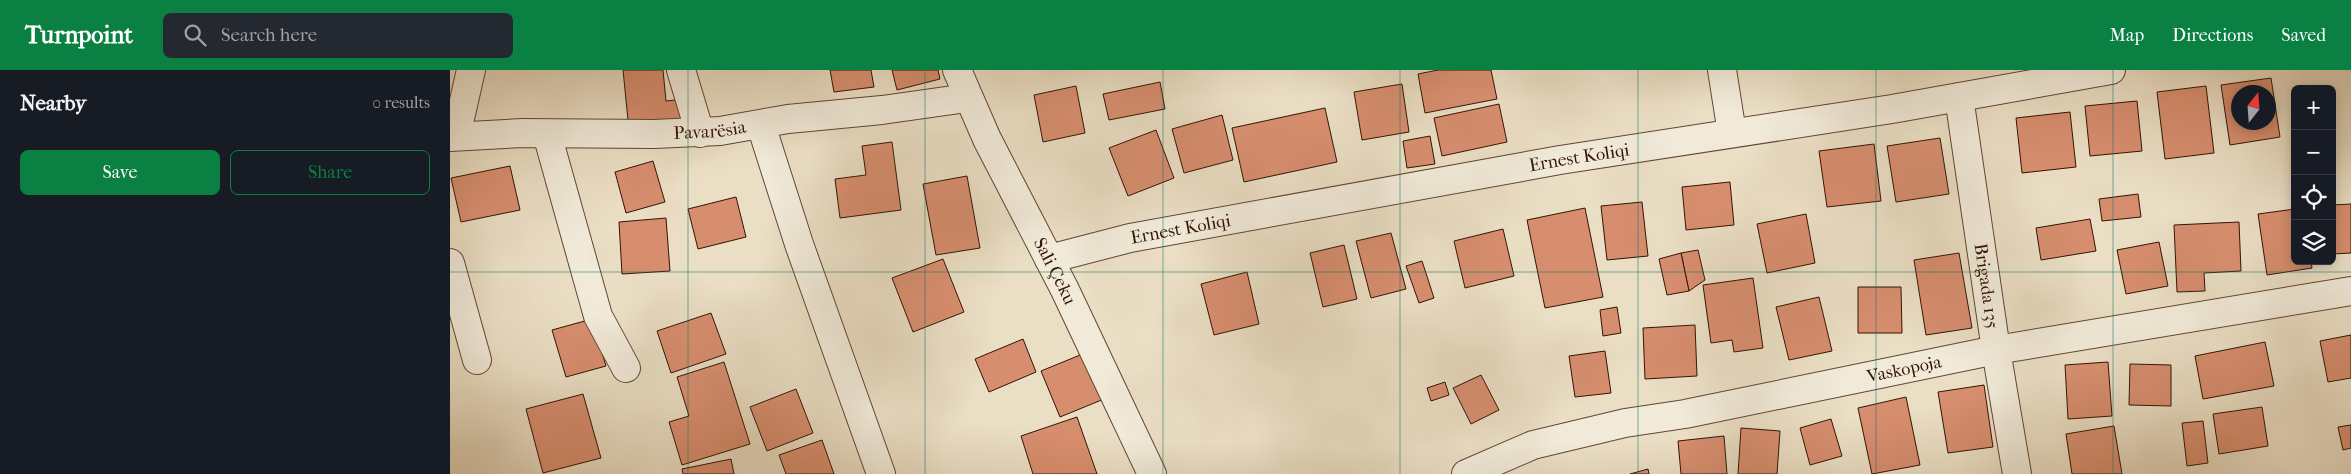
<!DOCTYPE html>
<meta charset="utf-8">
<style>
body{margin:0;font-family:"IM FELL French Canon",serif;background:#242831;color:#f1f3f6}
.controls{position:absolute;right:15px;top:15px;display:grid;overflow:hidden;border-radius:8px;box-shadow:0 2px 12px #0003}
.controls button{width:45px;height:45px;display:grid;place-items:center;padding:0;border:0;border-bottom:1px solid #363941;background:#171b24;color:#f1f3f6;font:25px sans-serif}
.compass{position:absolute;left:1781px;top:15px;width:45px;height:45px;border-radius:50%;background:#171b24;box-shadow:0 2px 12px #0003;rotate:17deg}
.list{margin:0;padding:0;list-style:none}
h2{display:flex;justify-content:space-between;align-items:center;height:65px;margin:0;padding:0 20px;font-size:21px}
h2 small{font-size:16px;font-weight:400;color:#9ea1a6}
.actions{display:flex;gap:10px;padding:15px 20px}
.actions a{flex:1;padding:11px 0;border:1px solid #0b8043;border-radius:8px;text-align:center;font-size:18px;color:#0b8043}
.actions .main{background:#0b8043;color:#fff}
.icon{flex:none;width:28px;height:28px;fill:none;stroke:currentColor;stroke-width:2;stroke-linecap:round;stroke-linejoin:round}
.map{position:relative;flex:none;width:1901px;height:404px;overflow:hidden}
header{display:flex;align-items:center;gap:30px;box-sizing:border-box;height:70px;padding:0 25px;background:#0b8043;color:#fff}
header strong{font-size:24px}
nav{display:flex;gap:28px;margin-inline-start:auto;font-size:18px}
.search{width:350px;height:45px;background:#242831;display:flex;align-items:center;gap:12px;box-sizing:border-box;padding:0 18px;border-radius:8px;color:#9ea1a6;font-size:19px}
main{display:flex}
aside{flex:1;background:#171b24}
.map>svg:first-child{display:block}
.building{fill:#d78e6f;stroke:#331303;fill-rule:evenodd}
.lines{fill:none;stroke-linecap:round;stroke-linejoin:round}
.street-casing{stroke:#614633;stroke-width:30}
.street{stroke:#f1ead9;stroke-width:28}
.grid{fill:none;stroke:#0f766e;stroke-width:1;stroke-opacity:0.55}
.labels{text-anchor:middle;stroke-width:4;stroke-linejoin:round;paint-order:stroke}
.street-label{font-size:18px;fill:#331303;stroke:#f1ead9}
</style>
<header>
<strong>Turnpoint</strong>
<div class="search"><svg class="icon" aria-label="search" viewBox="0 0 24 24"><circle cx="10" cy="10" r="6"/><path d="M15 15l6 6"/></svg>Search here</div>
<nav><a>Map</a><a>Directions</a><a>Saved</a></nav>
</header>
<main>
<aside>
<h2>Nearby<small>0 results</small></h2>
<ul class="list">
</ul>
<div class="actions"><a class="main">Save</a><a>Share</a></div>
</aside>
<div class="map">
<svg width="1901" height="404" viewBox="0 0 1901 404">
<rect width="100%" height="100%" fill="#eadec4"/>
<filter id="stains"><feTurbulence type="fractalNoise" baseFrequency=".004" numOctaves="4"/><feColorMatrix values="0 0 0 0 .2 0 0 0 0 .09 0 0 0 0 .02 0 0 0 .5 -.17"/></filter>
<radialGradient id="worn" r=".72"><stop offset=".6" stop-color="#630" stop-opacity="0"/><stop offset="1" stop-color="#630" stop-opacity=".3"/></radialGradient>
<!-- building -->
<g class="building">
<polygon points="173,0 213,0 216,31 235,29 238,54 179,60"/>
<polygon points="380,0 421,0 424,17 384,22"/>
<polygon points="442,0 488,0 490,9 447,20"/>
<polygon points="988,0 1041,0 1047,29 975,43 968,4"/>
<path d="M1821,8L1830,67L1780,75L1771,15ZM1788,22H1818V52H1788Z"/>
<polygon points="710,12 715,39 659,50 653,24"/>
<polygon points="952,14 959,62 912,70 904,22"/>
<polygon points="626,16 635,63 593,72 584,25"/>
<polygon points="1756,16 1764,83 1715,89 1707,22"/>
<polygon points="1687,31 1692,81 1640,86 1635,36"/>
<polygon points="1049,34 1057,72 992,86 984,48"/>
<polygon points="875,38 887,92 794,112 782,58"/>
<polygon points="1620,42 1626,97 1572,103 1566,48"/>
<polygon points="772,45 783,90 734,103 722,59"/>
<polygon points="706,60 724,108 678,126 659,78"/>
<polygon points="980,66 985,94 957,98 953,71"/>
<polygon points="1490,68 1499,124 1446,132 1437,76"/>
<polygon points="442,72 451,140 390,148 385,109 416,105 412,76"/>
<polygon points="1424,74 1431,131 1377,137 1369,81"/>
<polygon points="203,91 215,132 176,143 165,102"/>
<polygon points="60,96 70,140 11,152 1,108"/>
<polygon points="517,106 530,178 486,185 473,114"/>
<polygon points="1280,112 1284,155 1236,160 1232,117"/>
<polygon points="1688,124 1691,147 1652,151 1649,129"/>
<polygon points="286,127 296,167 248,179 238,139"/>
<polygon points="1192,132 1198,186 1157,190 1151,136"/>
<polygon points="1901,134 1901,183 1882,184 1882,135"/>
<polygon points="1135,138 1153,227 1095,238 1077,150"/>
<polygon points="1845,139 1845,191 1861,191 1862,198 1817,205 1808,144"/>
<polygon points="1356,144 1365,193 1317,203 1307,154"/>
<polygon points="216,148 220,201 172,204 169,152"/>
<polygon points="1640,149 1646,181 1591,190 1586,158"/>
<polygon points="1789,152 1791,201 1754,203 1755,221 1727,222 1724,155"/>
<polygon points="1053,159 1064,206 1015,218 1004,171"/>
<polygon points="941,163 956,219 921,228 906,171"/>
<polygon points="1709,172 1718,216 1676,224 1667,180"/>
<polygon points="894,175 907,229 873,237 860,183"/>
<polygon points="1248,180 1255,210 1239,221 1231,183"/>
<polygon points="1231,183 1239,221 1217,225 1209,189"/>
<polygon points="1509,183 1522,258 1476,265 1464,190"/>
<polygon points="493,189 514,242 463,262 442,208"/>
<polygon points="972,191 984,228 969,233 956,196"/>
<polygon points="797,202 809,254 764,265 751,214"/>
<polygon points="1303,208 1313,278 1284,282 1282,270 1261,273 1253,215"/>
<polygon points="1408,217 1451,217 1452,263 1408,263"/>
<polygon points="1369,227 1382,281 1339,290 1326,237"/>
<polygon points="1167,237 1171,263 1153,266 1150,240"/>
<polygon points="261,243 276,284 221,303 207,261"/>
<polygon points="142,249 156,296 116,307 102,260"/>
<polygon points="1245,255 1247,306 1195,309 1193,258"/>
<polygon points="1901,265 1901,308 1878,312 1870,271"/>
<polygon points="573,269 586,302 539,322 525,289"/>
<polygon points="1815,272 1824,316 1753,329 1745,286"/>
<polygon points="1155,281 1161,323 1125,327 1119,286"/>
<polygon points="635,283 654,329 610,347 591,301"/>
<polygon points="274,292 300,374 232,395 219,352 239,346 227,307"/>
<polygon points="1658,292 1662,346 1618,349 1615,295"/>
<polygon points="1680,294 1721,295 1721,336 1679,335"/>
<polygon points="1031,305 1049,340 1021,354 1003,318"/>
<polygon points="995,312 999,325 981,331 977,318"/>
<polygon points="1534,315 1543,377 1498,383 1488,322"/>
<polygon points="346,319 363,363 317,381 300,337"/>
<polygon points="133,324 151,388 93,403 76,339"/>
<polygon points="1456,327 1470,395 1422,404 1408,338"/>
<polygon points="1812,337 1818,376 1769,384 1763,344"/>
<polygon points="627,347 647,404 583,404 571,366"/>
<polygon points="1381,349 1392,386 1360,395 1350,358"/>
<polygon points="1753,351 1758,393 1737,396 1732,353"/>
<polygon points="1901,355 1901,378 1893,380 1888,357"/>
<polygon points="1664,356 1672,404 1622,404 1616,364"/>
<polygon points="1291,358 1330,361 1327,404 1288,404"/>
<polygon points="1274,366 1277,404 1231,404 1228,371"/>
<polygon points="372,370 384,404 336,404 329,385"/>
<polygon points="281,389 284,404 233,404 232,399"/>
<polygon points="1198,399 1199,404 1180,404"/>
</g>
<g class="lines">
<!-- street casing -->
<g class="street-casing">
<g id="street">
<polyline points="231,0 250,63"/>
<path id="s1" d="M507,0L537,69L615,220L702,404"/>
<polyline points="1272,0 1282,63"/>
<path id="s2" d="M1509,27L1546,280L1567,404"/>
<polyline points="311,55 349,174 431,404"/>
<polyline points="97,64 148,246 176,298"/>
<polyline points="6,66 21,0"/>
<path id="s3" d="M0,67L72,63L204,64L270,61L338,49L432,40L517,28"/>
<path id="s4" d="M599,189L680,168L1110,90L1442,39L1661,0"/>
<polyline points="0,193 27,290"/>
<path id="s5" d="M1016,404L1083,375L1175,353L1235,344L1546,280L1901,221"/>
</g>
</g>
<!-- street -->
<use href="#street" class="street"/>
</g>
<!-- grid -->
<path class="grid" d="M238,0V404M475,0V404M713,0V404M950,0V404M1188,0V404M1426,0V404M1663,0V404M0,202H1901"/>
<g class="labels">
<!-- street labels -->
<g class="street-label">
<text dy="6" stroke="none"><textPath href="#s3" startOffset="260">Pavarësia</textPath></text>
<text dy="6" stroke="none"><textPath href="#s4" startOffset="540">Ernest Koliqi</textPath></text>
<text dy="6" stroke="none"><textPath href="#s4" startOffset="135">Ernest Koliqi</textPath></text>
<text dy="6" stroke="none"><textPath href="#s1" startOffset="224">Sali Çeku</textPath></text>
<text dy="6" stroke="none"><textPath href="#s2" startOffset="191">Brigada 135</textPath></text>
<text dy="6" stroke="none"><textPath href="#s5" startOffset="452">Vaskopoja</textPath></text>
</g>
</g>
<rect width="100%" height="100%" filter="url(#stains)"/>
<rect width="100%" height="100%" fill="url(#worn)"/>
</svg>
<div class="controls">
<button>+</button>
<button>−</button>
<button><svg class="icon" aria-label="locate" viewBox="0 0 24 24"><circle cx="12" cy="12" r="6"/><path d="M12 2v4M12 18v4M2 12h4M18 12h4"/></svg></button>
<button><svg class="icon" aria-label="layers" viewBox="0 0 24 24"><path d="M12 4l9 5-9 5-9-5zM3 14l9 5 9-5"/></svg></button>
</div>
<svg class="compass" viewBox="-18 -18 36 36"><path d="M0-13l5 13h-10z" fill="#e53935"/><path d="M0 13l5-13h-10z" fill="#9ea1a6"/></svg>
</div>
</main>
